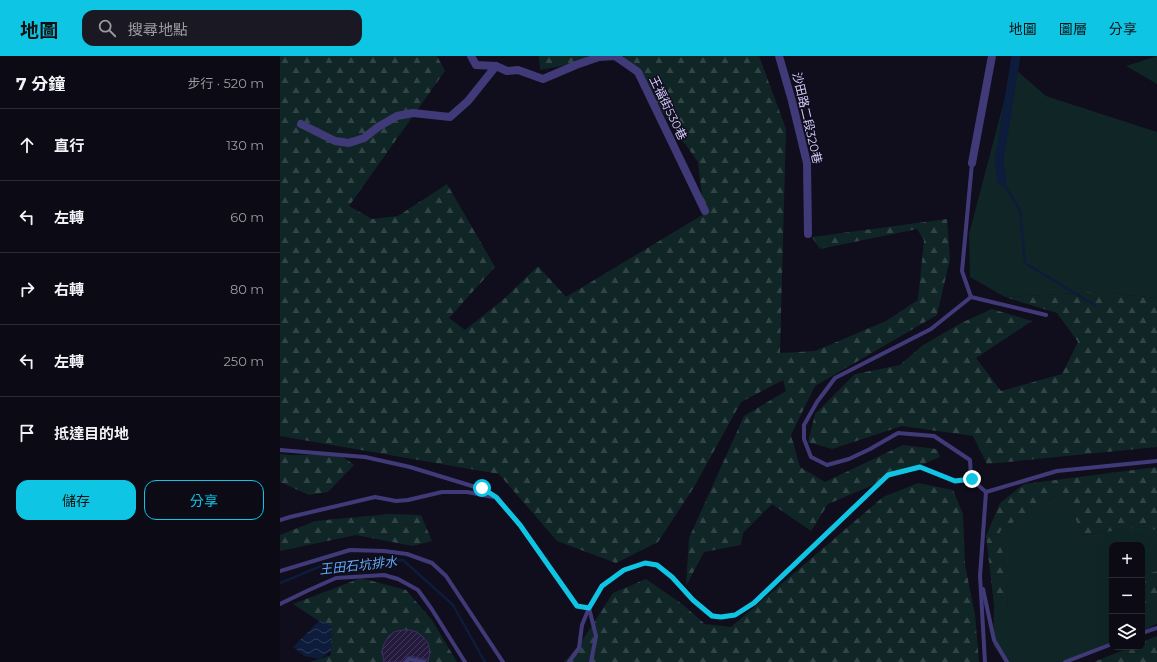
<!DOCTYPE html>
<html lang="zh-TW">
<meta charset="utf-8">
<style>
body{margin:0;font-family:Montserrat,"Noto Sans TC",sans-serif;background:#1a1822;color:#f1f3f6}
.controls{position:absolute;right:12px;bottom:12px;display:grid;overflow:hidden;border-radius:8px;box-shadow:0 4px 16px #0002}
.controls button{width:36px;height:36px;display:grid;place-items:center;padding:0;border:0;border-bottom:1px solid #2c2b34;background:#0c0a15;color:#f1f3f6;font:20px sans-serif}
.stop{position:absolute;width:12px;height:12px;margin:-9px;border:3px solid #0fc5e4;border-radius:50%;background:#fff}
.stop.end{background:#0fc5e4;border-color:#fff;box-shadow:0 1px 4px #0008}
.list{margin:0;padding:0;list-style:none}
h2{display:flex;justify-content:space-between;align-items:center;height:52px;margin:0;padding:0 16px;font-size:17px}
h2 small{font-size:13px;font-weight:400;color:#9a9aa0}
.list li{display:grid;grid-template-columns:26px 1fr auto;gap:12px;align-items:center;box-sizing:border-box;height:72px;padding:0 16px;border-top:1px solid #2c2b34}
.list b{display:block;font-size:15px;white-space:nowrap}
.list em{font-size:13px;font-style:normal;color:#9a9aa0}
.actions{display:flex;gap:8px;padding:12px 16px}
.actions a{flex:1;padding:9px 0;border:1px solid #0fc5e4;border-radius:12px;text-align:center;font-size:14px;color:#0fc5e4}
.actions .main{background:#0fc5e4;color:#111}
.icon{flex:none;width:22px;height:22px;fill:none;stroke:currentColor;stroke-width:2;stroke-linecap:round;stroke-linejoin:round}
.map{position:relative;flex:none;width:877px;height:606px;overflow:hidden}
header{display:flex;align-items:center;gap:24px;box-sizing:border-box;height:56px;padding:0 20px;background:#0fc5e4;color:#111}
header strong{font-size:19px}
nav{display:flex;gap:22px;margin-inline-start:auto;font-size:14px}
.search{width:280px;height:36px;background:#1a1822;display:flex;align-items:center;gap:10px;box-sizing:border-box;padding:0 14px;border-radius:12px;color:#9a9aa0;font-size:15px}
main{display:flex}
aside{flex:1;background:#0c0a15}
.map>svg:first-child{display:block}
.green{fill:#102626}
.forest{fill:url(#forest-firs)}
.water{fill:url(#water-waves)}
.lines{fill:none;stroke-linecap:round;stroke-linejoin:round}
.stream{stroke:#0d1c3b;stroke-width:2.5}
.canal{stroke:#0d1c3b;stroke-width:9}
.building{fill:url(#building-hatch);stroke:#3c2e67}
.lane{stroke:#403b78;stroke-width:4}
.street{stroke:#403b78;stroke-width:8}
.route{stroke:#0fc5e4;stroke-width:5}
.labels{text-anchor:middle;stroke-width:3;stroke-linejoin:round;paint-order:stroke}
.street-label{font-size:12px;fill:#d3cbfc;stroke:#100d1c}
.water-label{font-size:13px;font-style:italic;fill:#60a9f5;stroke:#100d1c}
</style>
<header>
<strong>地圖</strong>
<div class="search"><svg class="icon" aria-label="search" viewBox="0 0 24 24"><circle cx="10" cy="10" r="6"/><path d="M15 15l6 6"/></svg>搜尋地點</div>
<nav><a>地圖</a><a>圖層</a><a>分享</a></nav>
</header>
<main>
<aside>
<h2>7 分鐘<small>步行 · 520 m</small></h2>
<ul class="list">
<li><svg class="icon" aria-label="ahead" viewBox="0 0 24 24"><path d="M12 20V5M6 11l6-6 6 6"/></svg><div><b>直行</b></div><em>130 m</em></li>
<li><svg class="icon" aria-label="left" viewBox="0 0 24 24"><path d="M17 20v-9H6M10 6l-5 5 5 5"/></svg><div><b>左轉</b></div><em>60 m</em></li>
<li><svg class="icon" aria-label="right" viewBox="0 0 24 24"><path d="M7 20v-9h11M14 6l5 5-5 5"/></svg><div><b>右轉</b></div><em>80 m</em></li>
<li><svg class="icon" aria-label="left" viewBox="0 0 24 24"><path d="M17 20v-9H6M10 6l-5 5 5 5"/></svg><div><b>左轉</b></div><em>250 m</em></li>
<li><svg class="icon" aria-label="arrive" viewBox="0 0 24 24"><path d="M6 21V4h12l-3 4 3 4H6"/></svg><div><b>抵達目的地</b></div></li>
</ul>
<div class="actions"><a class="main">儲存</a><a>分享</a></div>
</aside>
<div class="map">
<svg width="877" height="606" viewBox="0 0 877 606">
<defs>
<pattern id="forest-firs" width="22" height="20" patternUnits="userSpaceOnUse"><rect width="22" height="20" fill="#102626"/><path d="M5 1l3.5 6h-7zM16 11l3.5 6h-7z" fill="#324446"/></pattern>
<pattern id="water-waves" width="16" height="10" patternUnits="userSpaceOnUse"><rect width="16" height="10" fill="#0d1c3b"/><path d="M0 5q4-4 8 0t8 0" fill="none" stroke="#2f3c58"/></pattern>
<pattern id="building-hatch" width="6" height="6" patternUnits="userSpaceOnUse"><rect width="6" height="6" fill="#231a3c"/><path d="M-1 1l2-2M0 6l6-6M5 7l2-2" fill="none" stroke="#423a59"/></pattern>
</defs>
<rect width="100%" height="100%" fill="#100d1c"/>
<!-- green -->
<g class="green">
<polygon points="877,0 877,28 846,10"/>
<polygon points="733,11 766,40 877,76 877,242 818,236 725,241 690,221 689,178"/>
<polygon points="774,440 789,446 802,479 862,471 877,474 877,515 864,518 862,522 862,489 832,489 832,588 790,606 725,606 713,589 714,549 728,551 726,527 719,475"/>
<polygon points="862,547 877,553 877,568 862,575"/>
</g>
<!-- forest -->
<g class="forest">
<polygon points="0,0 157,0 165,15 69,150 92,163 118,160 167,128 215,211 169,262 185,274 225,242 258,210 286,241 424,158 418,106 343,0 479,0 506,73 500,297 535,295 606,265 638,244 644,184 637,173 540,193 532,181 667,163 670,203 657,259 535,330 511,379 520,411 545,426 623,389 657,393 660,401 548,448 531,475 492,448 463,477 461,489 424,496 406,530 409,482 464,360 506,335 503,324 461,346 414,431 378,486 336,507 277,485 219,418 0,380"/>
<polygon points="259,0 334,0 260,14"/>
<polygon points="818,236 877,242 877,391 707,408 693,380 622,370 552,393 528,386 535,358 575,318 620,309 643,289 683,266 712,253 752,265 696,302 721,335 782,318 798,286 777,257 725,241"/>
<polygon points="0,398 12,399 60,399 74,409 48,436 29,439 0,426"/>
<polygon points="877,411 877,474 862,471 802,479 789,446 774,440 720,475 726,527 728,552 714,549 706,480 720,447 744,428"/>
<polygon points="638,427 673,434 683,458 685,509 695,559 699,606 284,606 300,588 333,537 366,523 402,548 425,568 451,571 603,441"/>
<polygon points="109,458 141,459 152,485 133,490 76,479 0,495 0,479 35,465"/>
<polygon points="877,515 877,553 862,547 862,522 864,518"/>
<polygon points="81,522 126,534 152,564 177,606 30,606 51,599 48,571 13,548"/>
<polygon points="877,580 877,606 814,606 850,591 862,591 862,586"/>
</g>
<!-- water -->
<polygon class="water" points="40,564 52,571 51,595 40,603 24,600 13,591"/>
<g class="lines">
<!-- stream -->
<g class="stream">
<polyline points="722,125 740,154 745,207 816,250"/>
<polyline points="0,527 41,510 123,504 173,549 205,606"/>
</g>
<!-- canal -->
<polyline class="canal" points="722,125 719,105 736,0"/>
</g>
<!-- building -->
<polygon class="building" points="122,574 130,574 137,576 143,581 148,587 150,595 148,606 145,603 129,600 127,601 123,606 104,606 102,595 104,588 108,581 114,576"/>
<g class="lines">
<!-- lane -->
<g class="lane">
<polyline points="692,107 682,215 691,241 651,273 555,322 537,346 524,369 524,383 531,401 547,409 569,403 590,393 618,377 654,380 690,404 691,423 706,436 777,415 877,405"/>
<polyline points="691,241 766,259"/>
<polyline points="0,394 85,401 130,411 202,433 216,441 240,469 297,550 309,552 316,580 311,606"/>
<polyline points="0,464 10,461 95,441 116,445 128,444 162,436 187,436 213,441"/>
<polyline points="0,515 70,494 104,495 127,498 152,507 166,520 223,606"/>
<polyline points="703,533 714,584 727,606"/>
<polyline points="0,548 29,534 56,522 104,519 118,523 138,534 151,552 185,606"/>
<polyline points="862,577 877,572"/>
<polyline points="126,606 129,603 144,606"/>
<polyline points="289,606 299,592 302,569 309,552 322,530 344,514 365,507 377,509 392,521 413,544 432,559 441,561 455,559 473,547 608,419 640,411 675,425 691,423"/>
<polyline points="705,606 700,520 706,436"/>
<polyline points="785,606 832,588"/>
</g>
<!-- street -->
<g class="street">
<polyline points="191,0 196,9 216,10 227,15 238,14 263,23 296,9 319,1 335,0 358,16 425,155"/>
<polyline points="499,0 512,45 527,107 528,178"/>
<polyline points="21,68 55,85 69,87 84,82 98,71 117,60 133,57 170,61 188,45 216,10"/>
<polyline points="692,107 712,0"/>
</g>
</g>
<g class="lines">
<!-- route -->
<polyline class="route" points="202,432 216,441 240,469 297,550 309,552 322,530 344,514 365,507 377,509 392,521 413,544 432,560 441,561 455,559 474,547 608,419 640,411 675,425 692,423"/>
</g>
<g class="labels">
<!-- street labels -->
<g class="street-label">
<text transform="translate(388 52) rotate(64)" y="4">王福街530巷</text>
<text transform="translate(527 62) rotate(77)" y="4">沙田路二段320巷</text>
</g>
<!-- water labels -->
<g class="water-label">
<text transform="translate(78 509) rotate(-6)" y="5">王田石坑排水</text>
</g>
</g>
</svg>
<div class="controls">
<button>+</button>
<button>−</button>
<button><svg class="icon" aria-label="layers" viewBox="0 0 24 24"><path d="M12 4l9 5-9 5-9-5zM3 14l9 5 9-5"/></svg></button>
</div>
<div class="stop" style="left:202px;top:432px"></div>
<div class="stop end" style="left:692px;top:423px"></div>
</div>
</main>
